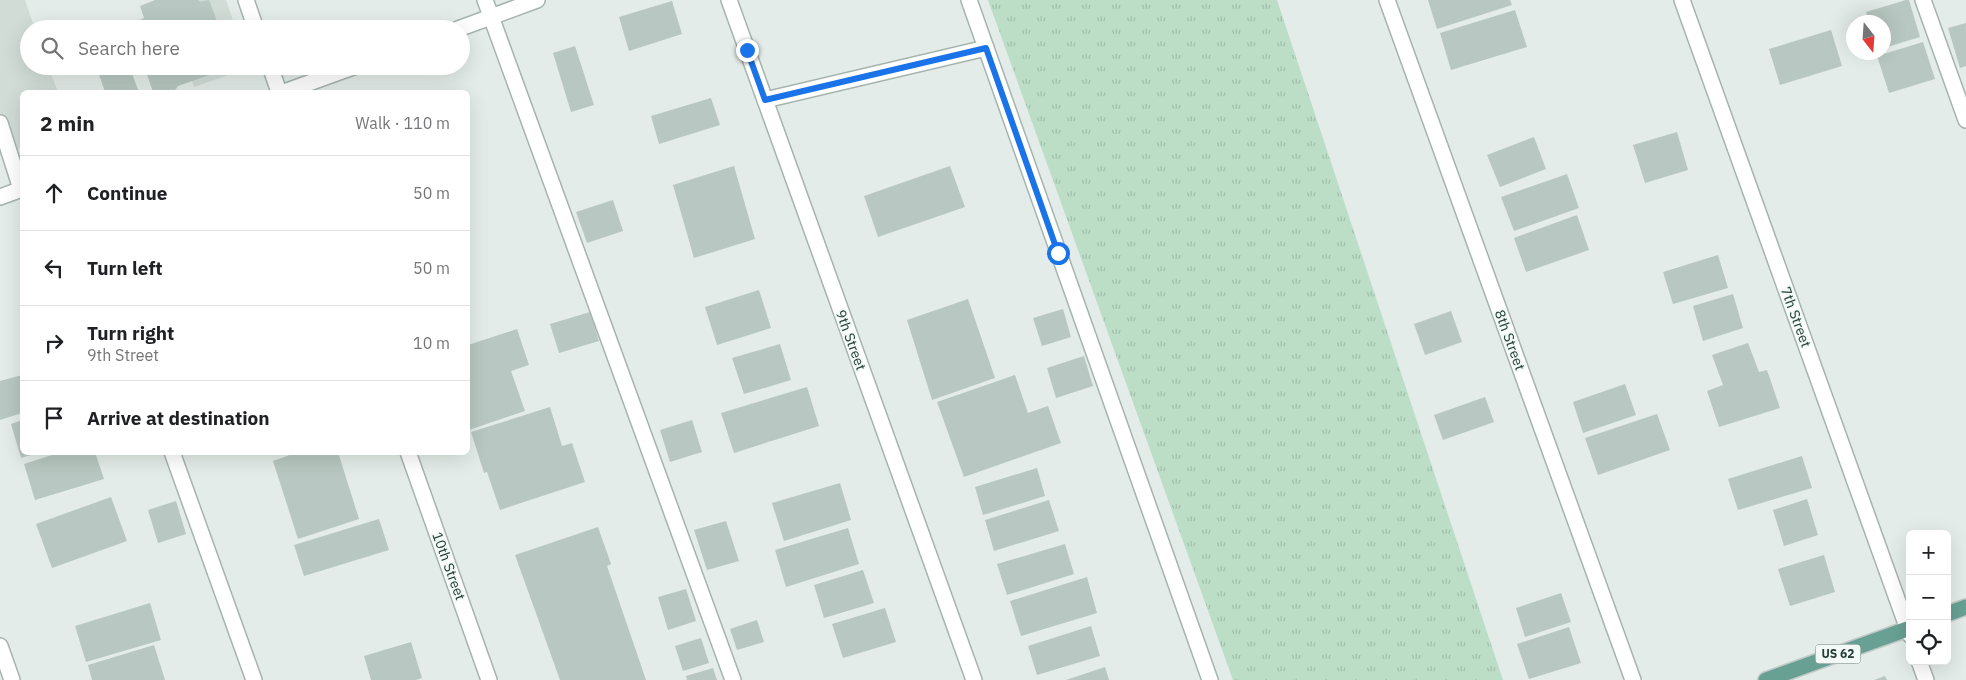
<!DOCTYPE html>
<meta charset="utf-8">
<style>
body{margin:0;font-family:"IBM Plex Sans",sans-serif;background:#f6f6f6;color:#202124}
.controls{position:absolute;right:15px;bottom:15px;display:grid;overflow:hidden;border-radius:8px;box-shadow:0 5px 20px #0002}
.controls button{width:45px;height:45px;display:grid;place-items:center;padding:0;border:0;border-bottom:1px solid #e0e0e0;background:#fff;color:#202124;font:25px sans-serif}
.compass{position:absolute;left:1846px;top:15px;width:45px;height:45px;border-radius:50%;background:#fff;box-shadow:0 5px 20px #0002;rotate:163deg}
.stop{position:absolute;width:15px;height:15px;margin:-11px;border:4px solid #1a73e8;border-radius:50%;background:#fff}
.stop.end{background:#1a73e8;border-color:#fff;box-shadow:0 1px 5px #0008}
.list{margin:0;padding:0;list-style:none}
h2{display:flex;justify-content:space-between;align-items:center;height:65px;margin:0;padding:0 20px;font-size:21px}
h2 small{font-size:16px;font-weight:400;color:#757577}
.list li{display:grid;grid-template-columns:32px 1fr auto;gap:15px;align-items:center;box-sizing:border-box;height:75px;padding:0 20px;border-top:1px solid #e0e0e0}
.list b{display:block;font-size:19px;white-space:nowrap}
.list p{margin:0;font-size:16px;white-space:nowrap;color:#757577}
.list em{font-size:16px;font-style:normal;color:#757577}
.icon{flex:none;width:28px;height:28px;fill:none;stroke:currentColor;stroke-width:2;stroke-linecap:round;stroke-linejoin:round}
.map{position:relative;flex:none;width:1966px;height:680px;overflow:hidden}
.search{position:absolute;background:#fff;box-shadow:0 5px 20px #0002;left:20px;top:20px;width:450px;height:55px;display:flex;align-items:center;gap:12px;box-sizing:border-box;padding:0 18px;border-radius:28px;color:#757577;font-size:19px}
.panel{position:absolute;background:#fff;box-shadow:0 5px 20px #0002;left:20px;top:90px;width:450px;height:365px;border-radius:8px}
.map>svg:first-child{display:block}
.built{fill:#d1dcd7}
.grass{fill:url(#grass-tufts)}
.building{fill:#b8c7c1}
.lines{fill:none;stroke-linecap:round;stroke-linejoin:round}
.minor-casing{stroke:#a6b4af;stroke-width:18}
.major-casing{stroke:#c1c9c7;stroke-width:18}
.minor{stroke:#fff;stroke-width:15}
.major{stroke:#68a194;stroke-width:15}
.route{stroke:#1a73e8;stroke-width:6}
.labels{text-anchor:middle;stroke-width:4;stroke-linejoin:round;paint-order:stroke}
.shield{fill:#f3f9f6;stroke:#617570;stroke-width:1}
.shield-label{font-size:12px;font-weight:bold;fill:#233d37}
.street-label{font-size:14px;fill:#233d37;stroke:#f3f9f6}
</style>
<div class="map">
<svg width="1966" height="680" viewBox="0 0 1966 680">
<defs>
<pattern id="grass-tufts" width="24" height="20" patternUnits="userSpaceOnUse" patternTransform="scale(1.25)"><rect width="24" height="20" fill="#bcddc6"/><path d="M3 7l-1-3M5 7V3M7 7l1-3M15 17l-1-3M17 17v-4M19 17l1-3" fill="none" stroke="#a1bfab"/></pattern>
</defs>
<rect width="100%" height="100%" fill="#e3ece8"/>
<!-- built -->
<g class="built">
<polygon points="0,0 25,0 35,29 29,29 29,66 48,66 58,92 22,92 22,148 0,156"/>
<polygon points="163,0 226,0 236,29 173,29"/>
<polygon points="187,66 235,66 231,74 194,87"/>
</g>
<!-- grass -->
<polygon class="grass" points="988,0 1277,0 1503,680 1233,680"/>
<!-- building -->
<g class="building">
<polygon points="155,0 198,0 200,2 209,0 220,29 138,29 135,22 144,18 140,6"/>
<polygon points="1428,0 1510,0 1512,5 1437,29"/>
<polygon points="1906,0 1909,0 1920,37 1884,48 1884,22 1869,22 1866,12"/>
<polygon points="672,1 682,34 629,51 619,17"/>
<polygon points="1515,10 1527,47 1451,70 1440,33"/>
<polygon points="1966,23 1966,66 1960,68 1948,28"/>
<polygon points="1831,30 1842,66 1780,85 1769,49"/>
<polygon points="1923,42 1935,79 1889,93 1877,56"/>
<polygon points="575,46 594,105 571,112 553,53"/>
<polygon points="96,66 129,66 139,92 105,92"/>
<polygon points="144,66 232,66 232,67 178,86 176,89 171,92 167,90 153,92"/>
<polygon points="711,98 720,125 659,144 651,116"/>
<polygon points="1677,132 1688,170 1645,183 1633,145"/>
<polygon points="1534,137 1546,169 1500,187 1487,155"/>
<polygon points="734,166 755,239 694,258 673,185"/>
<polygon points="950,166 965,207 878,237 864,196"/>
<polygon points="1567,174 1579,208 1514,231 1501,197"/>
<polygon points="613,200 623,231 587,243 576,212"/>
<polygon points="1577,215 1589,250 1526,272 1514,238"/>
<polygon points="1718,255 1728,288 1673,304 1663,272"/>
<polygon points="759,290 771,328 717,345 705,307"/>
<polygon points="1733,294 1743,328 1703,341 1693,306"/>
<polygon points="968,299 995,378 932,400 907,320"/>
<polygon points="1063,309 1071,337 1042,346 1033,318"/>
<polygon points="1451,311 1462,342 1425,355 1414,324"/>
<polygon points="590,312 599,341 559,353 550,324"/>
<polygon points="517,329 529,365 511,371 525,411 469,430 468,345"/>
<polygon points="1748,343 1759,372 1767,370 1780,408 1719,427 1707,391 1723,385 1712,355"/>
<polygon points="780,344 791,380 744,394 732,358"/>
<polygon points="1084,356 1093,386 1056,398 1047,368"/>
<polygon points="22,375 22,413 0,420 0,381"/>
<polygon points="1015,375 1028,413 1048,406 1061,443 964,477 937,402"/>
<polygon points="1625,384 1636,415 1583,433 1573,402"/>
<polygon points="807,387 819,426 734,453 721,413"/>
<polygon points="1485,397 1494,422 1443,440 1434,415"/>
<polygon points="550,407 562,446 572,443 585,482 500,510 487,472 484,473 471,432"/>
<polygon points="1657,414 1670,450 1598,475 1585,438"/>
<polygon points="22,420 22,452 37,453 21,458 11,424"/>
<polygon points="692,420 702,452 670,462 660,430"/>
<polygon points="61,452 95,452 104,479 35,500 24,464"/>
<polygon points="298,452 338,452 359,519 298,539 273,461"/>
<polygon points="1802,456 1812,488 1738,510 1728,479"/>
<polygon points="1037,468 1045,496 983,515 975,487"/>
<polygon points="840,483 851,520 784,541 772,503"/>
<polygon points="111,497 127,541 52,568 36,524"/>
<polygon points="1807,499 1818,535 1784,546 1773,510"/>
<polygon points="1049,500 1059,531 994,551 985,520"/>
<polygon points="176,501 186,534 158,543 148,510"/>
<polygon points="379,519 389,550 304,576 294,545"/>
<polygon points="726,521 739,561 707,570 694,530"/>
<polygon points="598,527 611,564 607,566 646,680 560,680 515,555"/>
<polygon points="848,528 859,564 786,587 775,550"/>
<polygon points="1065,544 1074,574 1007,595 997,564"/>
<polygon points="1824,555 1835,592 1790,606 1778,569"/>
<polygon points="863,570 874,603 824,618 814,585"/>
<polygon points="1087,577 1097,613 1021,636 1010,601"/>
<polygon points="686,589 696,621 668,630 658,597"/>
<polygon points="1561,593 1571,622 1525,637 1516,608"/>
<polygon points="150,603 161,640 86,662 75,626"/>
<polygon points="885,608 896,642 843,658 832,624"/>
<polygon points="757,620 764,642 737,650 730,629"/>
<polygon points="1091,626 1100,656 1037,675 1028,646"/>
<polygon points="1569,627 1581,663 1529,679 1517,644"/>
<polygon points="701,638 709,663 683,671 675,646"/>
<polygon points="411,642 422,678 416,680 371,680 364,656"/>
<polygon points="154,645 165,680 92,680 88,665"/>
<polygon points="1105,667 1109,680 1066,680"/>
<polygon points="713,668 717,680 687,680 686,676"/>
<polygon points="1885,676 1887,680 1874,680"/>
</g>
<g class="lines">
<!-- minor casing -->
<g class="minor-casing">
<g id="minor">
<polyline points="246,0 256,29"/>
<polyline points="485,0 733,680"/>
<polyline points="729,0 974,680"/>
<polyline points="969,0 1210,680"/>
<polyline points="1387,0 1633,680"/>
<polyline points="1682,0 1910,635"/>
<polyline points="1923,0 1966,120"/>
<polyline points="458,29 537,0"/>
<polyline points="270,66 279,92"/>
<polyline points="284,92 356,66"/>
<polyline points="765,100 986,48"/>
<polyline points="0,123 21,189"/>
<polyline points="0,197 22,189"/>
<polyline points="172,452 254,680"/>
<polyline points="408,452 489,680"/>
<polyline points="0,646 12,680"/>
<polyline points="1919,661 1926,680"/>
</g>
</g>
<!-- major casing -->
<g class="major-casing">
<g id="major">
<polyline points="1947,614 1966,607"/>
<polyline points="1766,680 1910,628"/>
</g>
</g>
<!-- minor -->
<use href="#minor" class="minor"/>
<!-- major -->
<use href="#major" class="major"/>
</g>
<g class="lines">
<!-- route -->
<polyline class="route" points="747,50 765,100 986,48 1058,253"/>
</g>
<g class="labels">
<!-- shield labels -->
<rect class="shield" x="1815.5" y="644.5" width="45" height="19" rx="4"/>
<g class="shield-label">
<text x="1838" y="658">US 62</text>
</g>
<!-- street labels -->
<g class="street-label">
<text transform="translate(1796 317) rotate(70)" y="5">7th Street</text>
<text transform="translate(851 340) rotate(70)" y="5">9th Street</text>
<text transform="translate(1510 340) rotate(70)" y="5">8th Street</text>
<text transform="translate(449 566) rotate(70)" y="5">10th Street</text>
</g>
</g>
</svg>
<div class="controls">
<button>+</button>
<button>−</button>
<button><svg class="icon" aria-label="locate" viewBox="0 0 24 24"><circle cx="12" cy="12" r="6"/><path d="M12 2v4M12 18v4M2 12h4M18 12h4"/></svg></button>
</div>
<svg class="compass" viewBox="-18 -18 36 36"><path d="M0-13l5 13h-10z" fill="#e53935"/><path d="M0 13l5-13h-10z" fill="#757577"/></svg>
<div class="stop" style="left:1058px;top:253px"></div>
<div class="stop end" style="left:747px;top:50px"></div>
<div class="search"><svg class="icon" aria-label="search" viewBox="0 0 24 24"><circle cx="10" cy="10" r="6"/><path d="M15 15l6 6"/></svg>Search here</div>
<section class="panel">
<h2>2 min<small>Walk · 110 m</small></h2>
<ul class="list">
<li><svg class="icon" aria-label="ahead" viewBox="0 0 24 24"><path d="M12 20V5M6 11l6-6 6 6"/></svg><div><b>Continue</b></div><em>50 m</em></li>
<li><svg class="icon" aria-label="left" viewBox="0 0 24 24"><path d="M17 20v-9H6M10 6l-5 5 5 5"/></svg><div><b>Turn left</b></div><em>50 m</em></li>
<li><svg class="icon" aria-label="right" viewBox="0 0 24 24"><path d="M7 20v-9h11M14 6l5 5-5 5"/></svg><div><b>Turn right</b><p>9th Street</p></div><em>10 m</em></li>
<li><svg class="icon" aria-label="arrive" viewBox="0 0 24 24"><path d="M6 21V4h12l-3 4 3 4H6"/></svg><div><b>Arrive at destination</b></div></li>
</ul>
</section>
</div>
